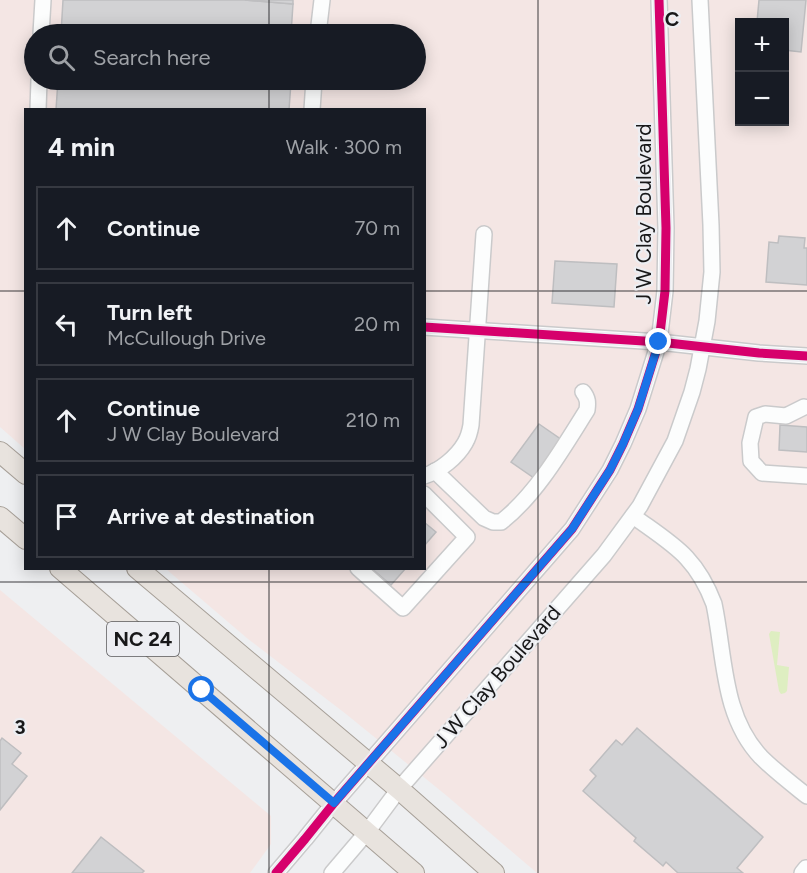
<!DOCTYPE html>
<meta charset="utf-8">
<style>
body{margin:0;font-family:Figtree,sans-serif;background:#242831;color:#f1f3f6}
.controls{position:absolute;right:18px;top:18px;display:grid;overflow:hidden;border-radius:0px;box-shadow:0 3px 15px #0003}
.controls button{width:54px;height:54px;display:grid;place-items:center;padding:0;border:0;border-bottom:2px solid #363941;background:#171b24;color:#f1f3f6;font:30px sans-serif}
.stop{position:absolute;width:18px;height:18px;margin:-14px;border:4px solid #1a73e8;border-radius:50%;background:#fff}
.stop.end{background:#1a73e8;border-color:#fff;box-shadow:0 2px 6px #0008}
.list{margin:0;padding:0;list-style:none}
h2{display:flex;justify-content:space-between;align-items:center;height:78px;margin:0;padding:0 24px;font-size:26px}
h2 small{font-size:20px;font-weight:400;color:#9ea1a6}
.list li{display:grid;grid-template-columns:39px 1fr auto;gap:18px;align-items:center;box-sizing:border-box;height:84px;margin:0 12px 12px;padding:0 12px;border:2px solid #363941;border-radius:0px}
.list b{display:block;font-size:22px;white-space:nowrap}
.list p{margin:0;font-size:20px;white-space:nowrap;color:#9ea1a6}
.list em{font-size:20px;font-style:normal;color:#9ea1a6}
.icon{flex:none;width:33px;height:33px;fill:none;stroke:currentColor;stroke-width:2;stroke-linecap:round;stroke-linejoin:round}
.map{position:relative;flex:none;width:807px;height:873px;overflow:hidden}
.search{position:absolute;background:#171b24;box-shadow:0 3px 15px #0003;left:24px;top:24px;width:402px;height:66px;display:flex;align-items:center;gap:15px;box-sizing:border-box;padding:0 21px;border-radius:33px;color:#9ea1a6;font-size:22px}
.panel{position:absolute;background:#171b24;box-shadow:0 3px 15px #0003;left:24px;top:108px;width:402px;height:462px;border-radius:0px}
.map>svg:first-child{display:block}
.commercial{fill:#f4e6e4;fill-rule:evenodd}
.green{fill:#deeec1}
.building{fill:#d2d2d4;stroke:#bebec0;stroke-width:1.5}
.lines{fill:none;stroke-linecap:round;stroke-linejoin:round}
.minor-casing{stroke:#cacacb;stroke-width:18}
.major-casing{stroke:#a69f97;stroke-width:22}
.minor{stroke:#fcfdfd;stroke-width:15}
.major{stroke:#e8e3de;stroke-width:20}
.cycleway-casing{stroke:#edeef2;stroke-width:13}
.cycleway{stroke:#d6006c;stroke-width:9}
.route{stroke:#1a73e8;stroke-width:8}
.grid{fill:none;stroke:#181819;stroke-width:1.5;stroke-opacity:0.55}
.labels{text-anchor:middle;stroke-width:4.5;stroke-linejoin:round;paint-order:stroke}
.shield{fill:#edeef2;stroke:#58585a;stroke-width:1.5}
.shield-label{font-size:20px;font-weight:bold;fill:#181819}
.street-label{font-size:21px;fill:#181819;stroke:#edeef2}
.grid-label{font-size:20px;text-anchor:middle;font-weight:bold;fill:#181819;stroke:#edeef2;stroke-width:4.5;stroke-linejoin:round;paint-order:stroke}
</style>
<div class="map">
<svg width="807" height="873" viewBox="0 0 807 873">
<rect width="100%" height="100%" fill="#eeeff1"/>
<!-- commercial -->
<g class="commercial">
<path d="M0,0H807V873H537L447,796L346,714L248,639L166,569L424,568V110H26L25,449L0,427ZM740,22H784V122H740ZM34,34H416V80H34Z"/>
<polygon points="0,590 271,816 271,844 250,873 0,873"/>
</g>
<!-- green -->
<polygon class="green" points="771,631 780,632 777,665 789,667 787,691 785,693 781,694 779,691 769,634"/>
<!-- building -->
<g class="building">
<polygon points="63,0 245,0 293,4 291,34 61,34"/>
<polygon points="245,0 293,0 293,4"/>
<polygon points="759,0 806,0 801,52 784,50 784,22 757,22"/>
<polygon points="58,80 294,80 294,82 291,82 289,110 56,110"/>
<polygon points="779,236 805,238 804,248 807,248 807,285 766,282 769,242 778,243"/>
<polygon points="555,261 617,264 614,307 552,303"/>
<polygon points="539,424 562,440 534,478 511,462"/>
<polygon points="780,425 807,427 807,452 779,450"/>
<polygon points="424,522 436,532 424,546"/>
<polygon points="371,568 406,568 391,585"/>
<polygon points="637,728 763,837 737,868 743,873 678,873 666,862 663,866 634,841 636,838 583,791 596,776 590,770 616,740 622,745"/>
<polygon points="2,738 21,753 12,764 27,776 0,810 0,741"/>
<polygon points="101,837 144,871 142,873 72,873"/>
</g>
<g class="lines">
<!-- minor casing -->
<g class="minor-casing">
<g id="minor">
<polyline points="41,34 43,0"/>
<polyline points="318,34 322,0"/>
<polyline points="38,110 39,80"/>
<polyline points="312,110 314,80"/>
<polyline points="424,327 659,342 759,353 807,356"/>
<polyline points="804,407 786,416 765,414 756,417 750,443 751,461 762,473 807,476"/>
<path d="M435,471L484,518L493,522H501C536,495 563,448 587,410C588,403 588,398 583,392"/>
<path d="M424,476C440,471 457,457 465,443C468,438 470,431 471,425L484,234"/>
<path d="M633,516C673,545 696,556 714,604C725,656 722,716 761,757C775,771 792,784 807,796"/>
<polyline points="358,568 403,608 467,537 424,494"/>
<polyline points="276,873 305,839 334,803 572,529 610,470 623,444 638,409 659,342 665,291 666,228 659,0"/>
<polyline points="332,873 367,832 399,789 604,555 640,506 675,441 692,392 698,369 707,321 712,272 711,225 700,0"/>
<polyline points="802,873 806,868"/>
</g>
</g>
<!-- major casing -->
<g class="major-casing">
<g id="major">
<polyline points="0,452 26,474"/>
<polyline points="0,517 26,539"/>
<polyline points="60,568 414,873"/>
<polyline points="137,568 399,789 494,873"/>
</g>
</g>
<!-- minor -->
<use href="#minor" class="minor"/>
<!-- major -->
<use href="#major" class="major"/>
<!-- cycleway casing -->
<g class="cycleway-casing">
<g id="cycleway">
<polyline points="424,327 659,342 759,353 807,356"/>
<polyline points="276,873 305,839 334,803 572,529 610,470 623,444 638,409 659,342 665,291 666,228 659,0"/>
</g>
</g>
<!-- cycleway -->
<use href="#cycleway" class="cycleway"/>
</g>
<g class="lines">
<!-- route -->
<polyline class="route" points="202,690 334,803 572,529 610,470 623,444 638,409 659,342"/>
</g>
<!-- grid -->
<path class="grid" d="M269,0V34M538,0V873M269,80V110M0,291H26M424,291H807M269,568V873M0,582H807"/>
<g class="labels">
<!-- shield labels -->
<rect class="shield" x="107" y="622" width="72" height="34" rx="4.5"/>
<g class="shield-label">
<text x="143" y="646">NC 24</text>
</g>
<!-- street labels -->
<g class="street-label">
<text transform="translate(644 214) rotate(-90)" y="7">J W Clay Boulevard</text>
<text transform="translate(497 677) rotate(-49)" y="7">J W Clay Boulevard</text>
</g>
</g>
<g class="grid-label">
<text x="672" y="26">C</text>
<text x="20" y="734">3</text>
</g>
</svg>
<div class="controls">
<button>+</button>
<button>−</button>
</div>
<div class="stop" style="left:202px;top:690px"></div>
<div class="stop end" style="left:659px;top:342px"></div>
<div class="search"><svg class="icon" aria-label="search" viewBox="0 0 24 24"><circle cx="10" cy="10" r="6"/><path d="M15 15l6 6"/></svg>Search here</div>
<section class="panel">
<h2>4 min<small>Walk · 300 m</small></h2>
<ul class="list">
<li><svg class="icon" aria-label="ahead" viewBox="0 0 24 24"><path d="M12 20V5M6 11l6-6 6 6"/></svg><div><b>Continue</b></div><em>70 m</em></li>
<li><svg class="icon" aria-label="left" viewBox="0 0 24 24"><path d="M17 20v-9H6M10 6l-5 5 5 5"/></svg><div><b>Turn left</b><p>McCullough Drive</p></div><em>20 m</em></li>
<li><svg class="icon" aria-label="ahead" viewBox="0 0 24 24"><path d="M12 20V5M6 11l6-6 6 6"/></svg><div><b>Continue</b><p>J W Clay Boulevard</p></div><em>210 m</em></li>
<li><svg class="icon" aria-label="arrive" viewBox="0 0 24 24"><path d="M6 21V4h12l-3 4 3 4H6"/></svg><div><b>Arrive at destination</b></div></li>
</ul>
</section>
</div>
